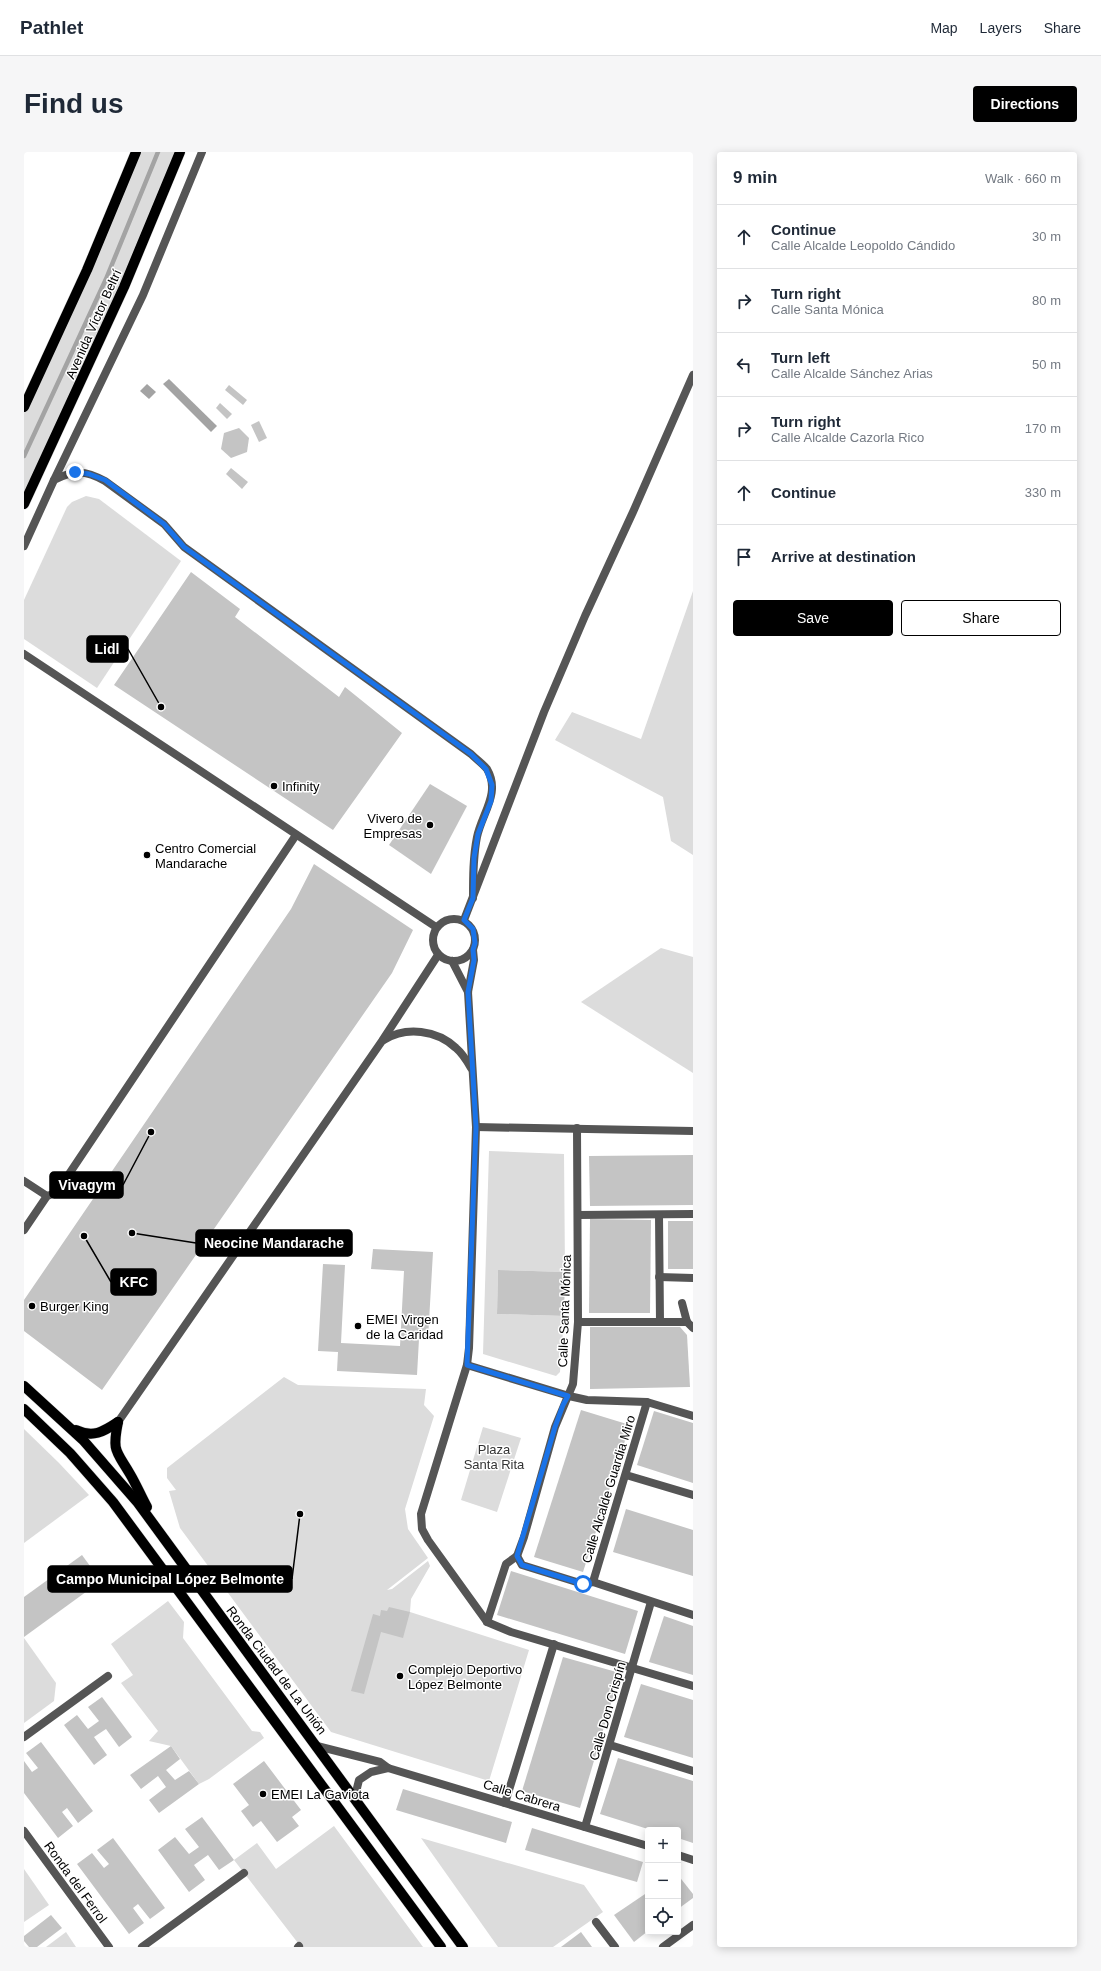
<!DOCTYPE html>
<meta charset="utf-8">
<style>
body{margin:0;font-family:Helvetica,sans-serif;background:#f6f6f7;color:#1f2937}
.controls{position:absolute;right:12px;bottom:12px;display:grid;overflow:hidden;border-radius:4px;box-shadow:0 2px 10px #0003}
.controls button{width:36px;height:36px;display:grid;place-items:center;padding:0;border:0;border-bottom:1px solid #e0e1e3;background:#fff;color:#1f2937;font:20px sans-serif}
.stop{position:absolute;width:12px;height:12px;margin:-9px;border:3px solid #1a73e8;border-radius:50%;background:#fff}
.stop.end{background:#1a73e8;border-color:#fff;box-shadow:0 1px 4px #0008}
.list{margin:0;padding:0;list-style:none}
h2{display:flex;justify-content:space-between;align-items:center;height:52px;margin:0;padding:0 16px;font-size:17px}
h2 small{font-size:13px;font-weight:400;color:#747a83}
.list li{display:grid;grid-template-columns:26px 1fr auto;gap:12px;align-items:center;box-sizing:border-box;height:64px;padding:0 16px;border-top:1px solid #e0e1e3}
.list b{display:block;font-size:15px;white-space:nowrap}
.list p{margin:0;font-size:13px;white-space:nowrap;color:#747a83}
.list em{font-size:13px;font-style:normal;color:#747a83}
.actions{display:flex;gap:8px;padding:12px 16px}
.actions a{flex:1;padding:9px 0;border:1px solid #000;border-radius:4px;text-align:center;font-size:14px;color:#000}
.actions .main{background:#000;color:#fff}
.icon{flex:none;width:22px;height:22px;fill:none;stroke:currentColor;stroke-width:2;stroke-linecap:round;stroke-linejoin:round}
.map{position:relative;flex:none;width:669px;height:1795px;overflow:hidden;border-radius:4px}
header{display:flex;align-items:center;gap:24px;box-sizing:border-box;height:56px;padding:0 20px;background:#fff;border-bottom:1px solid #e0e1e3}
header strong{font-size:19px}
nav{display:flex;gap:22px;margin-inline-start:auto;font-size:14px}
.intro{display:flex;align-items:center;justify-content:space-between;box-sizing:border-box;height:96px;padding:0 24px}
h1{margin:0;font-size:28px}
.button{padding:10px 18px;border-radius:4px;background:#000;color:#fff;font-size:14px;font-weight:700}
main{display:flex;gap:24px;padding:0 24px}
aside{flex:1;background:#fff;border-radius:4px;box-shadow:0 2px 10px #0003}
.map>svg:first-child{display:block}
.green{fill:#dcdcdc}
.water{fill:#a3a3a3}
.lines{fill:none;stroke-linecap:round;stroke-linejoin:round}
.stream{stroke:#a3a3a3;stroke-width:4.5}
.building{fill:#c4c4c4}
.primary-casing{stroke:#dbdbdb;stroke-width:11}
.pedestrian{stroke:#555;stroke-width:8}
.minor{stroke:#555;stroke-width:8}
.tertiary{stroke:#555;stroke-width:8}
.primary{stroke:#000;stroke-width:10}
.route{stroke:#1a73e8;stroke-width:5}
.poi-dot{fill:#000;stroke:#fff;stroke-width:1.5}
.labels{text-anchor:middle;stroke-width:3;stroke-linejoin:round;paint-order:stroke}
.street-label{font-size:13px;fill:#000;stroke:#fff}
.poi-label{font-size:13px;fill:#000;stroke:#fff;text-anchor:start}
.park-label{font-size:13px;fill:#333;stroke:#fff}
.leader{fill:none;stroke:#000;stroke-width:1.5}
.callout-dot{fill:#000;stroke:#fff;stroke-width:1.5}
.callout{fill:#000;stroke:#000;stroke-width:1.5}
.callout-label{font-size:14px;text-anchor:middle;font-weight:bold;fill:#fff}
</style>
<header>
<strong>Pathlet</strong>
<nav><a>Map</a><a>Layers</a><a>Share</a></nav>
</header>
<div class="intro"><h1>Find us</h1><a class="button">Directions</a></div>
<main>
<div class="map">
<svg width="669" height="1795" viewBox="0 0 669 1795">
<rect width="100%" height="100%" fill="#fff"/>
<!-- green -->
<g class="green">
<polygon points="112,0 156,0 0,352 0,255"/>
<polygon points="62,344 75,347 157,409 73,536 0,487 0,448 43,355 48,350"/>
<polygon points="669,439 669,703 647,689 639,645 531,588 548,560 617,587"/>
<polygon points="637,796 669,805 669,921 557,850"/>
<polygon points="465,999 540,1002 541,1120 474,1118 473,1162 540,1164 536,1220 532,1224 459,1202"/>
<polygon points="260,1225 274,1233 402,1237 400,1253 410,1264 381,1357 384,1377 404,1406 363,1438 368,1437 404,1409 406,1414 387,1447 386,1460 505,1498 465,1629 307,1580 156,1376 145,1339 152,1338 143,1326 143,1316"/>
<polygon points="459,1275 497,1286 473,1360 437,1348"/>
<polygon points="0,1277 35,1311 65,1343 0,1391"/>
<polygon points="144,1449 160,1470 159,1486 228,1579 236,1580 240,1586 185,1627 175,1632 147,1594 125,1589 134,1579 97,1531 109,1523 87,1492"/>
<polygon points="0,1486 32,1531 30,1549 0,1571"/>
<polygon points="310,1674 399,1795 277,1795 210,1708 233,1691 252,1717"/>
<polygon points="397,1686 560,1733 579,1760 529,1795 474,1795"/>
<polygon points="0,1717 25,1753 0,1770"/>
<polygon points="42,1780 52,1795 22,1795"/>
</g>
<!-- water -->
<g class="water">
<polygon points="145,227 193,274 187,280 139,232"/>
<polygon points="123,232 132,240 125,247 116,239"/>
</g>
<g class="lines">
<!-- stream -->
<polyline class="stream" points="0,304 82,127 134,0"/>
</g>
<!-- building -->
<g class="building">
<polygon points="205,233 223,248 219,253 201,238"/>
<polygon points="196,251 208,262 203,267 192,256"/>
<polygon points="235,269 243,286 235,290 227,273"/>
<polygon points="215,276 225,286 223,300 207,306 197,297 200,281"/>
<polygon points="207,316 224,330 218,337 202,322"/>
<polygon points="167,420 216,457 211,465 315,545 321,535 378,581 309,678 90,533"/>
<polygon points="406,632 443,654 407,722 365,693"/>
<polygon points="290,712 389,778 368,821 78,1238 0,1179 0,1148 267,757"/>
<polygon points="669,1003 669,1053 566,1054 565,1004"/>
<polygon points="566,1067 627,1068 626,1161 565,1161"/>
<rect x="644" y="1069" width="25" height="48"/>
<polygon points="349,1097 409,1100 404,1187 395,1187 393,1223 313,1219 314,1200 294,1199 299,1112 321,1113 317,1191 376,1194 380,1119 347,1117"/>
<polygon points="474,1118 541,1120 540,1164 473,1162"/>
<polygon points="566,1175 656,1175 663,1183 666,1235 566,1237"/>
<polygon points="557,1258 606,1273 559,1420 510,1405"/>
<polygon points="630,1259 669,1271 669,1331 613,1313"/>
<polygon points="602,1357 669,1378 669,1424 589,1400"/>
<polygon points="58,1403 77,1429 0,1485 0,1445"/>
<polygon points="487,1419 614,1459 601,1502 473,1463"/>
<polygon points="365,1455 386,1460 379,1486 357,1480 340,1542 327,1539 349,1462 356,1464 357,1458 363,1459"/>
<polygon points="640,1464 669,1474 669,1523 625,1510"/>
<polygon points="539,1505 596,1521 556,1656 498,1639"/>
<polygon points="617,1532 669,1548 669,1606 600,1585"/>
<polygon points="78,1545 108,1585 95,1595 82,1577 70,1585 83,1603 70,1613 40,1573 53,1563 64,1577 75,1569 64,1555"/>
<polygon points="17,1590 69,1659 54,1671 43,1656 38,1660 49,1674 34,1686 0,1641 0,1609 8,1620 14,1616 2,1601"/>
<polygon points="147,1594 156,1607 142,1618 151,1628 165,1619 175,1632 135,1661 125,1648 142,1635 134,1624 117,1637 106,1623"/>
<polygon points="594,1606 669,1629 669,1691 654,1686 654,1678 627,1678 576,1662"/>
<polygon points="240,1609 277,1658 268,1665 275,1674 253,1690 237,1669 229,1675 217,1659 225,1653 209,1632"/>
<polygon points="379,1637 488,1670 482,1691 372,1658"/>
<polygon points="178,1665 210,1708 195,1718 184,1703 170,1713 181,1728 165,1740 134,1698 151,1685 165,1702 175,1695 161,1677"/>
<polygon points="508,1676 619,1710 613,1730 501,1698"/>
<polygon points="89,1686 141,1756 126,1767 114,1752 109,1756 120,1771 105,1782 53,1712 68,1701 80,1716 85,1712 73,1698"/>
<polygon points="654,1723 669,1742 669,1746 654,1757"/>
<polygon points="624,1740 624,1779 610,1790 590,1763"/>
<polygon points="27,1763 38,1776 13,1795 5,1795 0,1789 0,1784"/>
<polygon points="557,1780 568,1795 537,1795"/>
</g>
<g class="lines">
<!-- primary casing -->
<g class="primary-casing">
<g id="primary">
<polyline points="0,255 63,118 112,0"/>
<polyline points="0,352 100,135 156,0"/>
<polyline points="0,1234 59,1288 114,1351 439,1795"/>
<polyline points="0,1257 46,1301 89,1350 417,1795"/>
<path d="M94,1270C88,1300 92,1298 106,1322C112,1332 117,1344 123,1355"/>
<path d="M52,1278C69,1286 79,1280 94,1270"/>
</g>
</g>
<!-- pedestrian -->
<g class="pedestrian">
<polyline points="554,1063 669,1062"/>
<polyline points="635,1063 636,1170"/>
<polyline points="635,1125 669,1126"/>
<polyline points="554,1170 663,1170"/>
<polyline points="493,1404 498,1413 559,1432 569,1430"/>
</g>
<!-- minor -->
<g class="minor">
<polyline points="30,328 119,143 178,0"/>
<path d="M0,394L30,328C50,318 61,318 81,329L140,372L160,395L447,602C452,607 459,612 463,617C477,641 458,661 453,685C449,705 449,725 449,746"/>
<polyline points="0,502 412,775"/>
<circle cx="430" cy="788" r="21"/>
<polyline points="440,768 520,560 561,464 609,360 669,223"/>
<polyline points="449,798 450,808 444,840 452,975 445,1196 443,1213 397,1362 398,1377 404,1388 463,1470 487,1480 669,1534"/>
<polyline points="428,809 444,840"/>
<path d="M360,888C382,874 413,878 432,896C438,901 443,909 447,916"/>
<polyline points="452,975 669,979"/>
<polyline points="0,1029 23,1044"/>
<polyline points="0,1078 23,1044 32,1041 43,1025 272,683"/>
<polyline points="658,1151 663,1170 669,1176"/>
<polyline points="443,1213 545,1244 563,1248 623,1250 669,1264"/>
<polyline points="623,1250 569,1430 669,1463"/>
<polyline points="94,1270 358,889 414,803"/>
<polyline points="602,1323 669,1343"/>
<polyline points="463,1470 482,1412 493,1404 500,1385 531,1275 549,1232 554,1170 553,976"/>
<polyline points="0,1585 84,1524"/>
<polyline points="586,1593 669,1619"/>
<polyline points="481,1651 530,1492"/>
<polyline points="561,1675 627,1450"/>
<polyline points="572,1770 591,1795"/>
<polyline points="118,1795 220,1721"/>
<polyline points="274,1795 275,1794"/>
</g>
<!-- tertiary -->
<g class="tertiary">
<polyline points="293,1594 356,1610 364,1616 624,1694"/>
<polyline points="334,1652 333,1636 335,1628 347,1620 364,1616"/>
<polyline points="0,1679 85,1795"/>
<polyline points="654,1703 669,1708"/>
<polyline points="639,1795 669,1773"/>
</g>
<!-- primary -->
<use href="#primary" class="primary"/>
</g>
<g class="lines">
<!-- route -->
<polyline class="route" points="51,320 65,322 81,328 140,372 160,395 447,602 462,617 468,633 467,649 454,682 450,706 449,746 440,768 449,777 451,791 449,798 450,808 444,840 452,975 443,1213 544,1244 539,1253 531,1275 493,1404 498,1413 559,1432"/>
</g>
<!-- markers -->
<g class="poi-dot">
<circle cx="250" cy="634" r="4"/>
<circle cx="406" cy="673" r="4"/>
<circle cx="123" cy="703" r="4"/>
<circle cx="8" cy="1154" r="4"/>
<circle cx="334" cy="1174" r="4"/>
<circle cx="376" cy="1524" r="4"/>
<circle cx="239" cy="1642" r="4"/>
</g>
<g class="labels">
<!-- street labels -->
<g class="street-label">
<text transform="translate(69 172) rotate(-66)" y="5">Avenida Víctor Beltrí</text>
<text transform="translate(540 1159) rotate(-88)" y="5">Calle Santa Mónica</text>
<text transform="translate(584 1337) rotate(-73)" y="5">Calle Alcalde Guardia Miro</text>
<text transform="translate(253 1518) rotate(53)" y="5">Ronda Ciudad de La Unión</text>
<text transform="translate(583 1559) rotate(-74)" y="5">Calle Don Crispín</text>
<text transform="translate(498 1643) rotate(17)" y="5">Calle Cabrera</text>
<text transform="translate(52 1730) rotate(54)" y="5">Ronda del Ferrol</text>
</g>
<!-- poi labels -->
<g class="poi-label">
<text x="258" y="639">Infinity</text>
<text x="398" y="671" text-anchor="end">Vivero de<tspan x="398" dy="15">Empresas</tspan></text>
<text x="131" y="701">Centro Comercial<tspan x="131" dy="15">Mandarache</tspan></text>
<text x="16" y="1159">Burger King</text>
<text x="342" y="1172">EMEI Virgen<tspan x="342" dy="15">de la Caridad</tspan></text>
<text x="384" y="1522">Complejo Deportivo<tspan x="384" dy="15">López Belmonte</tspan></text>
<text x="247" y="1647">EMEI La Gaviota</text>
</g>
<!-- park labels -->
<g class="park-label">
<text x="470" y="1302">Plaza<tspan x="470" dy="15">Santa Rita</tspan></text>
</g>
</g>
<!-- callouts -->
<path class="leader" d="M137 555L104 497M127 980L99 1033M108 1081L172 1091M60 1084L87 1130M276 1362L268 1427"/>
<g class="callout-dot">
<circle cx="137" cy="555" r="4"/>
<circle cx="127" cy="980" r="4"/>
<circle cx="108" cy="1081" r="4"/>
<circle cx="60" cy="1084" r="4"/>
<circle cx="276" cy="1362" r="4"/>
</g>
<g class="callout">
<rect x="63" y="484" width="41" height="26" rx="4"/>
<rect x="26" y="1020" width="73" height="26" rx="4"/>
<rect x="172" y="1078" width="156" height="26" rx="4"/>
<rect x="87" y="1117" width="45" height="26" rx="4"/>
<rect x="24" y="1414" width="244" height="26" rx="4"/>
</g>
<g class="callout-label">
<text x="83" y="502">Lidl</text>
<text x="63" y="1038">Vivagym</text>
<text x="250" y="1096">Neocine Mandarache</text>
<text x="110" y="1135">KFC</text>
<text x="146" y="1432">Campo Municipal López Belmonte</text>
</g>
</svg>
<div class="controls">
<button>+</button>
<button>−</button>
<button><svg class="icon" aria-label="locate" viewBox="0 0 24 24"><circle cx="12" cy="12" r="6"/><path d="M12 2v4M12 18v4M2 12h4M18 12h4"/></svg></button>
</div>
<div class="stop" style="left:559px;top:1432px"></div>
<div class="stop end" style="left:51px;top:320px"></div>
</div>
<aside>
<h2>9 min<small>Walk · 660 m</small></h2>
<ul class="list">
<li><svg class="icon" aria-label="ahead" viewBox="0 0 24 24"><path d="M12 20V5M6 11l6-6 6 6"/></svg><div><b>Continue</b><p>Calle Alcalde Leopoldo Cándido</p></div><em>30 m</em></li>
<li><svg class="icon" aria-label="right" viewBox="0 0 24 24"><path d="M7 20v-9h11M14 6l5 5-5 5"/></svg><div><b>Turn right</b><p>Calle Santa Mónica</p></div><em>80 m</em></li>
<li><svg class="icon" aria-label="left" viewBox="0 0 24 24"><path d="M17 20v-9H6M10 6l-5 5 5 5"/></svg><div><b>Turn left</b><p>Calle Alcalde Sánchez Arias</p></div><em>50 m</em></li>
<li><svg class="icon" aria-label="right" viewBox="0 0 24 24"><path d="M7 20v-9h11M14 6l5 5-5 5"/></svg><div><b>Turn right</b><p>Calle Alcalde Cazorla Rico</p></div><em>170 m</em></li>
<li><svg class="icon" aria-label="ahead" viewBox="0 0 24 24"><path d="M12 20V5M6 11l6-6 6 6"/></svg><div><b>Continue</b></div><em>330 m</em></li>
<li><svg class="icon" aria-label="arrive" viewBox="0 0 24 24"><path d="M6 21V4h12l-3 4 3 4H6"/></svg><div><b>Arrive at destination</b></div></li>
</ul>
<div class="actions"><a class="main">Save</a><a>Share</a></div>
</aside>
</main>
